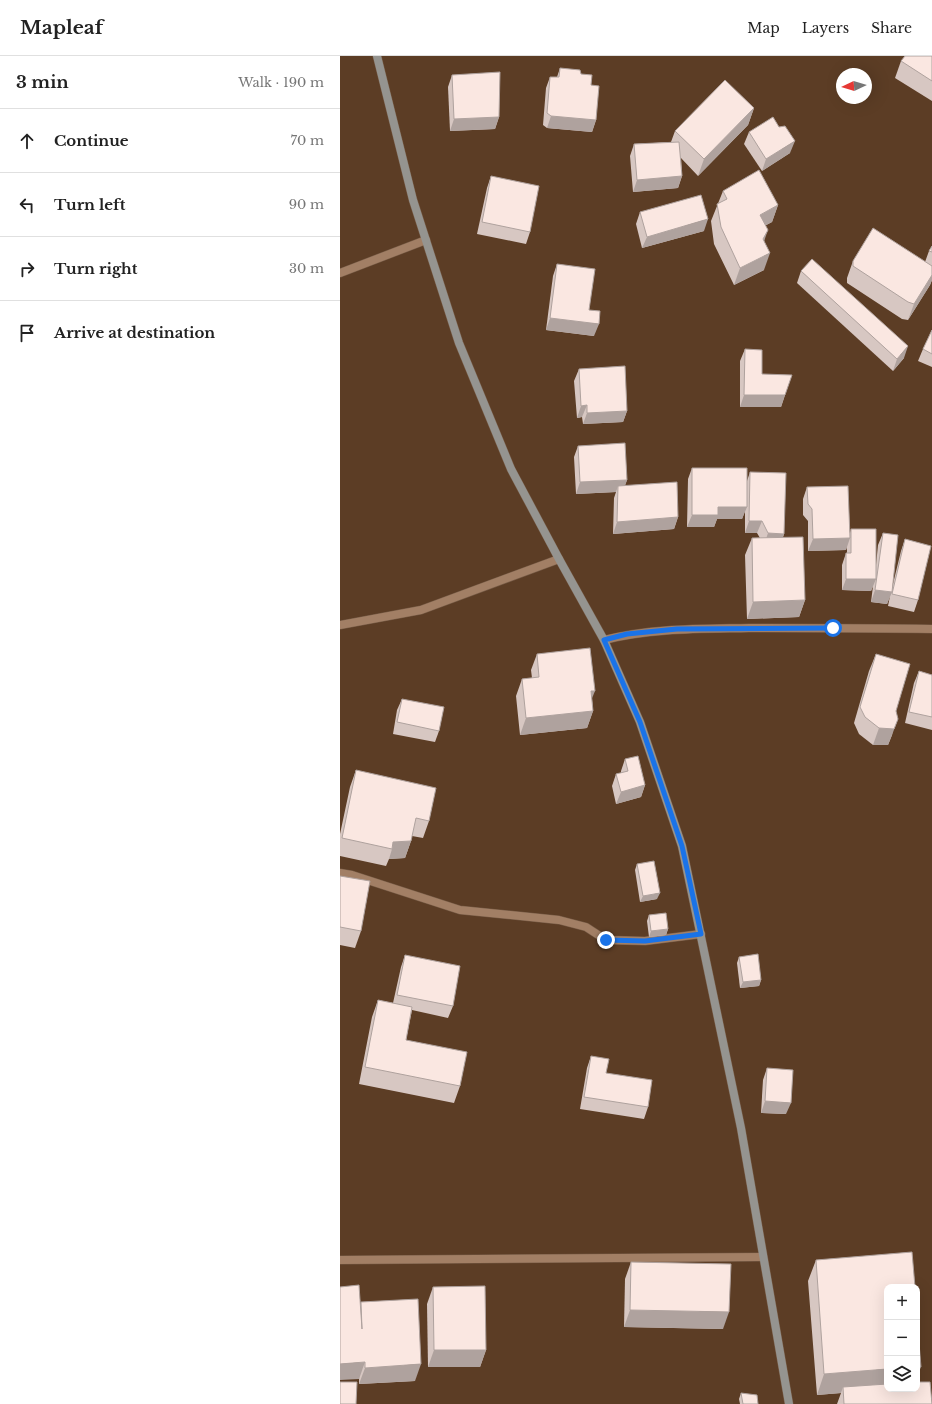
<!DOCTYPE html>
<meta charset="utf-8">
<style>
body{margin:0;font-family:"Libre Baskerville",serif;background:#f2f2f2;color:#222}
.controls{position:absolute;right:12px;bottom:12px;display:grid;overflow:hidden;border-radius:8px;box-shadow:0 4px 16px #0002}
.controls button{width:36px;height:36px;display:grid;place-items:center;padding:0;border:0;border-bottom:1px solid #e0e0e0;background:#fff;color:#222;font:20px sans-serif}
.compass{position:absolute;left:496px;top:12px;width:36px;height:36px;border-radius:50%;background:#fff;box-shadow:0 4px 16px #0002;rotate:266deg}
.stop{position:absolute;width:12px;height:12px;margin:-9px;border:3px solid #1a73e8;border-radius:50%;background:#fff}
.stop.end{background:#1a73e8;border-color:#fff;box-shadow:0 1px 4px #0008}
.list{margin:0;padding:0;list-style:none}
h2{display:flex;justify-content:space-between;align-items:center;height:52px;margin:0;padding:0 16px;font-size:17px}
h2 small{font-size:13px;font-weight:400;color:#767676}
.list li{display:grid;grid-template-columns:26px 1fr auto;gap:12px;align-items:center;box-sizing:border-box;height:64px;padding:0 16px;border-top:1px solid #e0e0e0}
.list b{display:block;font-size:15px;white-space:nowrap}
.list em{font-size:13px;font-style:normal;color:#767676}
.icon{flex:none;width:22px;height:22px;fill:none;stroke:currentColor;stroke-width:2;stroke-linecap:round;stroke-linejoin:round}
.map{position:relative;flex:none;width:592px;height:1348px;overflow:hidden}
header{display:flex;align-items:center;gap:24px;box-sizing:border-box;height:56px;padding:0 20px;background:#fff;border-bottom:1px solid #e0e0e0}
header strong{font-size:19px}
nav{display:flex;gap:22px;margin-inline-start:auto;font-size:14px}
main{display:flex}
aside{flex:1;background:#fff}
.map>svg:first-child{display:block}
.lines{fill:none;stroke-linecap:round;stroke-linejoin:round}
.street-casing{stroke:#765b46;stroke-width:9}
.secondary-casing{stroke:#765b46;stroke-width:9}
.street{stroke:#a27f65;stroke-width:8}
.secondary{stroke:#959490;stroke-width:8}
.wall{fill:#d7c7c2}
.shaded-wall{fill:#afa29e}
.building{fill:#fae7e1;stroke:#afa29e}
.route{stroke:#1a73e8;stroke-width:5}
</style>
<header>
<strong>Mapleaf</strong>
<nav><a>Map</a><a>Layers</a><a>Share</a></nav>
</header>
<main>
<aside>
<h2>3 min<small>Walk · 190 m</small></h2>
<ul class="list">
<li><svg class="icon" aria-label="ahead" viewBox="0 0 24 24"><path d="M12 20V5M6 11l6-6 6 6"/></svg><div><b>Continue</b></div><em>70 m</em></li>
<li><svg class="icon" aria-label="left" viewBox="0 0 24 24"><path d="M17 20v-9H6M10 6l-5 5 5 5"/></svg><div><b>Turn left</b></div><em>90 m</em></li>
<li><svg class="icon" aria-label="right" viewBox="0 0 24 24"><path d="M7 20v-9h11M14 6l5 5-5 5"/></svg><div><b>Turn right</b></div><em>30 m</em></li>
<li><svg class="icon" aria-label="arrive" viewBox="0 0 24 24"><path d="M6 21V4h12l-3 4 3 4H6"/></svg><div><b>Arrive at destination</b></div></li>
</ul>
</aside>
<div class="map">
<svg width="592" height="1348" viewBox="0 0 592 1348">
<rect width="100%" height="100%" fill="#5c3d25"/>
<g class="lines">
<!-- street casing -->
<g class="street-casing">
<g id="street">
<polyline points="0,217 86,184"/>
<polyline points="0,569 81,554 219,503"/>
<path d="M264,584C312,572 360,573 409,572C470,572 531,572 592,573"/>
<polyline points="0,817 12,819 120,854 219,864 246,871 266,884 305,885 361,878"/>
<polyline points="0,1204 423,1201"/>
</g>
</g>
<!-- secondary casing -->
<g class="secondary-casing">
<polyline id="secondary" points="37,0 73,144 119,287 171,413 219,503 264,584 300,666 342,790 401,1072 449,1348"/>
</g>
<!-- street -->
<use href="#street" class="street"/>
<!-- secondary -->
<use href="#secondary" class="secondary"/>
</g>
<!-- wall -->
<g class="wall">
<polygon points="592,0 592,45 555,22 561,5"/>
<polygon points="220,12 241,18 251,29 256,64 252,76 207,72 203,69 206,32 210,21 217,21"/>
<polygon points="112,19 159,61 155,73 110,75 108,31"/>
<polygon points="414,52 408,69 358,120 341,102 342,120 338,132 293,136 290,100 294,88 331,86 335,75"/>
<polygon points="409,76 450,97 422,115 404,88"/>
<polygon points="151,120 190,176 186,188 137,178 147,132"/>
<polygon points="383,135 438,149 432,166 426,169 424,185 424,214 394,229 374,188 371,165"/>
<polygon points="300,156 364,175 302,192 296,168"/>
<polygon points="592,190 592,224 590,229 568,264 562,263 507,227 507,222 513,205 585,206 589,195"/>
<polygon points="217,208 249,254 254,280 206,274 213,220"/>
<polygon points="461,215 564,302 553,315 457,227"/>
<polygon points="592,274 592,311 578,305 583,293"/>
<polygon points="405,293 422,318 445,339 441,351 400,351 400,305"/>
<polygon points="239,313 287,355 283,366 243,368 242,361 237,362 234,325"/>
<polygon points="238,390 287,424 285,429 338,461 334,473 273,478 274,442 276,436 236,438 234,401"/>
<polygon points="352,412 407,425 410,416 444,478 443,481 465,544 459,561 407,563 405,499 412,482 420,482 417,477 405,477 405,455 402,463 377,463 374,471 347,471 348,423"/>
<polygon points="467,431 510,477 511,473 536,509 538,489 543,477 552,532 561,495 565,483 578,544 574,556 548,550 550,540 547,548 531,546 533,530 531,535 502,534 502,509 506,497 507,497 507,490 506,494 468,495 468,465 463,459 463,443"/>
<polygon points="197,598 252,643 253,655 247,672 180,679 176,640 182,623 192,622 191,614"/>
<polygon points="536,598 556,655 552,679 548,689 533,689 519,678 514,667 529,615"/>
<polygon points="579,615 592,619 592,674 565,667 574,627"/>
<polygon points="62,643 99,675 95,686 53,678 57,654"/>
<polygon points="285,703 305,729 301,741 276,748 272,730 276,718 281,717 281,715"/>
<polygon points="16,714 89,765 83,782 72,780 71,785 65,802 49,803 46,810 0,800 0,778 10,731"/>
<polygon points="297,808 317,843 300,846 295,814"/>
<polygon points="0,820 21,875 15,892 0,889"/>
<polygon points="309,859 328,873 326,879 309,881 307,865"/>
<polygon points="65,899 113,950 108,962 72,954 66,984 120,1030 114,1047 19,1028 32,961 38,944 53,947 61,911"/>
<polygon points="399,901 421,924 419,930 400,932 397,907"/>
<polygon points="251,1000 266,1017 308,1051 304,1063 240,1053 247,1012"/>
<polygon points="427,1012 446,1058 421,1057 423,1024"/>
<polygon points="476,1204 547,1333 504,1348 497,1348 501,1337 477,1339 468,1225"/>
<polygon points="291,1206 383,1273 284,1271 285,1223"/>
<polygon points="93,1231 146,1294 140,1311 88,1311 87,1248"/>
<polygon points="21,1246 75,1325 19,1328 20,1249"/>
<polygon points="401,1337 418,1348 400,1348 399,1343"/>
</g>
<!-- shaded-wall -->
<g class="shaded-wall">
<polygon points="414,52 408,69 358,120 364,103"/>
<polygon points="211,60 256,64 252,76 207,72"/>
<polygon points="159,61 155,73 110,75 114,63"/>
<polygon points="455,85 450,97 422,115 426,103"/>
<polygon points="342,120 338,132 293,136 297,124"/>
<polygon points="438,149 432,166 414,176 420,159"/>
<polygon points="368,163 364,175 302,192 307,181"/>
<polygon points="428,174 422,191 423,183"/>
<polygon points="430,197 424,214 394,229 400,212"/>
<polygon points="592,219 592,224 590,229 568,264 574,248"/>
<polygon points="210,262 259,268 254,280 206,274"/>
<polygon points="568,290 564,302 553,315 557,303"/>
<polygon points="404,339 445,339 441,351 400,351"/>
<polygon points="247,349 242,361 237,362 241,350"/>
<polygon points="287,355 283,366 243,368 247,357"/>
<polygon points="287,424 283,436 278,430 276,436 236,438 240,426"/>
<polygon points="378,451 407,451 402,463 377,463 374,471 347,471 352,459"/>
<polygon points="338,461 334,473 273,478 277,466"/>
<polygon points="409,465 422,465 417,477 405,477"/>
<polygon points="428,477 444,478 440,490 424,489"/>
<polygon points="510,482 506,494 468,495 473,483"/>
<polygon points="506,523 536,523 531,535 502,534"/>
<polygon points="535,534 552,536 547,548 531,546"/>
<polygon points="465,544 459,561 407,563 413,546"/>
<polygon points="251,635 255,635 248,652"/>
<polygon points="253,655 247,672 180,679 186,662"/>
<polygon points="558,663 552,679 548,689 533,689 539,672"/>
<polygon points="305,729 301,741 276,748 281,736"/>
<polygon points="71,785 65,802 49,803 52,793 53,786"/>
<polygon points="320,837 317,843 300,846 303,840"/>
<polygon points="328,873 326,879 309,881 311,875"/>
<polygon points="421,924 419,930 400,932 403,926"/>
<polygon points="425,1045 451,1047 446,1058 421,1057"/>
<polygon points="290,1254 389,1256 383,1273 284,1271"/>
<polygon points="94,1294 146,1294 140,1311 88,1311"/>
<polygon points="25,1306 19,1323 0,1324 0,1308"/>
<polygon points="81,1308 75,1325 19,1328 25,1312"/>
<polygon points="577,1311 581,1311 577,1320"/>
<polygon points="547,1313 547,1333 503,1331 501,1337 477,1339 484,1318"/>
</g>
<!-- building -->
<g class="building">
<polygon points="565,0 592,0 592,25 561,5"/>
<polygon points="220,12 240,14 241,18 252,19 251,29 259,30 256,64 211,60 207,57 210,21 219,21"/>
<polygon points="160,16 159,61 114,63 112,19"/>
<polygon points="385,24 414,52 364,103 335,75"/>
<polygon points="433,61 439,71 445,70 455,85 426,103 409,76"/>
<polygon points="339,86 342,120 297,124 294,88"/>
<polygon points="419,114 438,149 420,159 428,174 423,183 430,197 400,212 381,171 377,148 387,143 383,135"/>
<polygon points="151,120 199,130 190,176 142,166"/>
<polygon points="361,139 368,163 307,181 300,156"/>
<polygon points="533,172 592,210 592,219 574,248 568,246 513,210 513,205"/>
<polygon points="592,190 592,196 589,195"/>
<polygon points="472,203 568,290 557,303 461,215"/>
<polygon points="217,208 255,213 249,254 260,255 259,268 210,262"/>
<polygon points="592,274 592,298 583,293"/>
<polygon points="405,293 422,294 422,318 452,319 445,339 404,339"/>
<polygon points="285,310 287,355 247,357 247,349 241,350 239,313"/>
<polygon points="285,387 287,424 240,426 238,390"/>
<polygon points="352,412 407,412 407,451 378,451 378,459 352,459"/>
<polygon points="410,416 446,417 444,478 428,477 422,465 409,465"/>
<polygon points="337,426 338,461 277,466 278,430"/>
<polygon points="508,430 510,482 473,483 472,453 468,448 467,431"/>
<polygon points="511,473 536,473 536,523 506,523 506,497 511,497"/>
<polygon points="543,477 558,479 552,536 535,534"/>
<polygon points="463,481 465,544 413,546 412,482"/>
<polygon points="565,483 591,490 578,544 552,538"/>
<polygon points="250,592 255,635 251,635 253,655 186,662 182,623 199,621 197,598"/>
<polygon points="536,598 570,608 556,655 558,663 554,673 539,672 525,661 520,651"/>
<polygon points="579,615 592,619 592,661 569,656"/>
<polygon points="62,643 104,651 99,675 57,666"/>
<polygon points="298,700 305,729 281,736 276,718 288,715 285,703"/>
<polygon points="16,714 96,732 89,765 76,762 71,785 53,786 52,793 2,782"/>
<polygon points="314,805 320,837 303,840 297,808"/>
<polygon points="0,820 30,825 21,875 0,871"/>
<polygon points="326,857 328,873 311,875 309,859"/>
<polygon points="418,898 421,924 403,926 399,901"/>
<polygon points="65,899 120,910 113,950 57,939"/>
<polygon points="38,944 72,951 66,984 127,996 120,1030 25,1011"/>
<polygon points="251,1000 269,1003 266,1017 312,1024 308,1051 244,1041"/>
<polygon points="427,1012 453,1014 451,1047 425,1045"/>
<polygon points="572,1196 575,1231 547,1231 547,1313 484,1318 476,1204"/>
<polygon points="291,1206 391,1208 389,1256 290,1254"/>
<polygon points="19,1229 22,1273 21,1246 78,1243 81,1308 25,1312 25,1306 0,1308 0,1231"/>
<polygon points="145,1230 146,1294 94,1294 93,1231"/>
<polygon points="577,1263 581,1311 577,1311"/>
<polygon points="0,1326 17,1326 16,1348 0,1348"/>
<polygon points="577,1326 590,1326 592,1348 504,1348 503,1331 547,1328 547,1333 577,1333"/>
<polygon points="401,1337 417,1339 418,1348 403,1348"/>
</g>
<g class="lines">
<!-- route -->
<polyline class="route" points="266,884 305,885 361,878 342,790 300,666 264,584 287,578 337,573 493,572"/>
</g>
</svg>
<div class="controls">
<button>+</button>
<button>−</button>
<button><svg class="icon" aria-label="layers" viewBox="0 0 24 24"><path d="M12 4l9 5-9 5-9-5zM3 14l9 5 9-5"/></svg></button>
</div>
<svg class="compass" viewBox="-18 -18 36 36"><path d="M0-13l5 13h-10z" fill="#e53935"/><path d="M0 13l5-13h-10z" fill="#767676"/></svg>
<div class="stop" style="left:493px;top:572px"></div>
<div class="stop end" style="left:266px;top:884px"></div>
</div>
</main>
